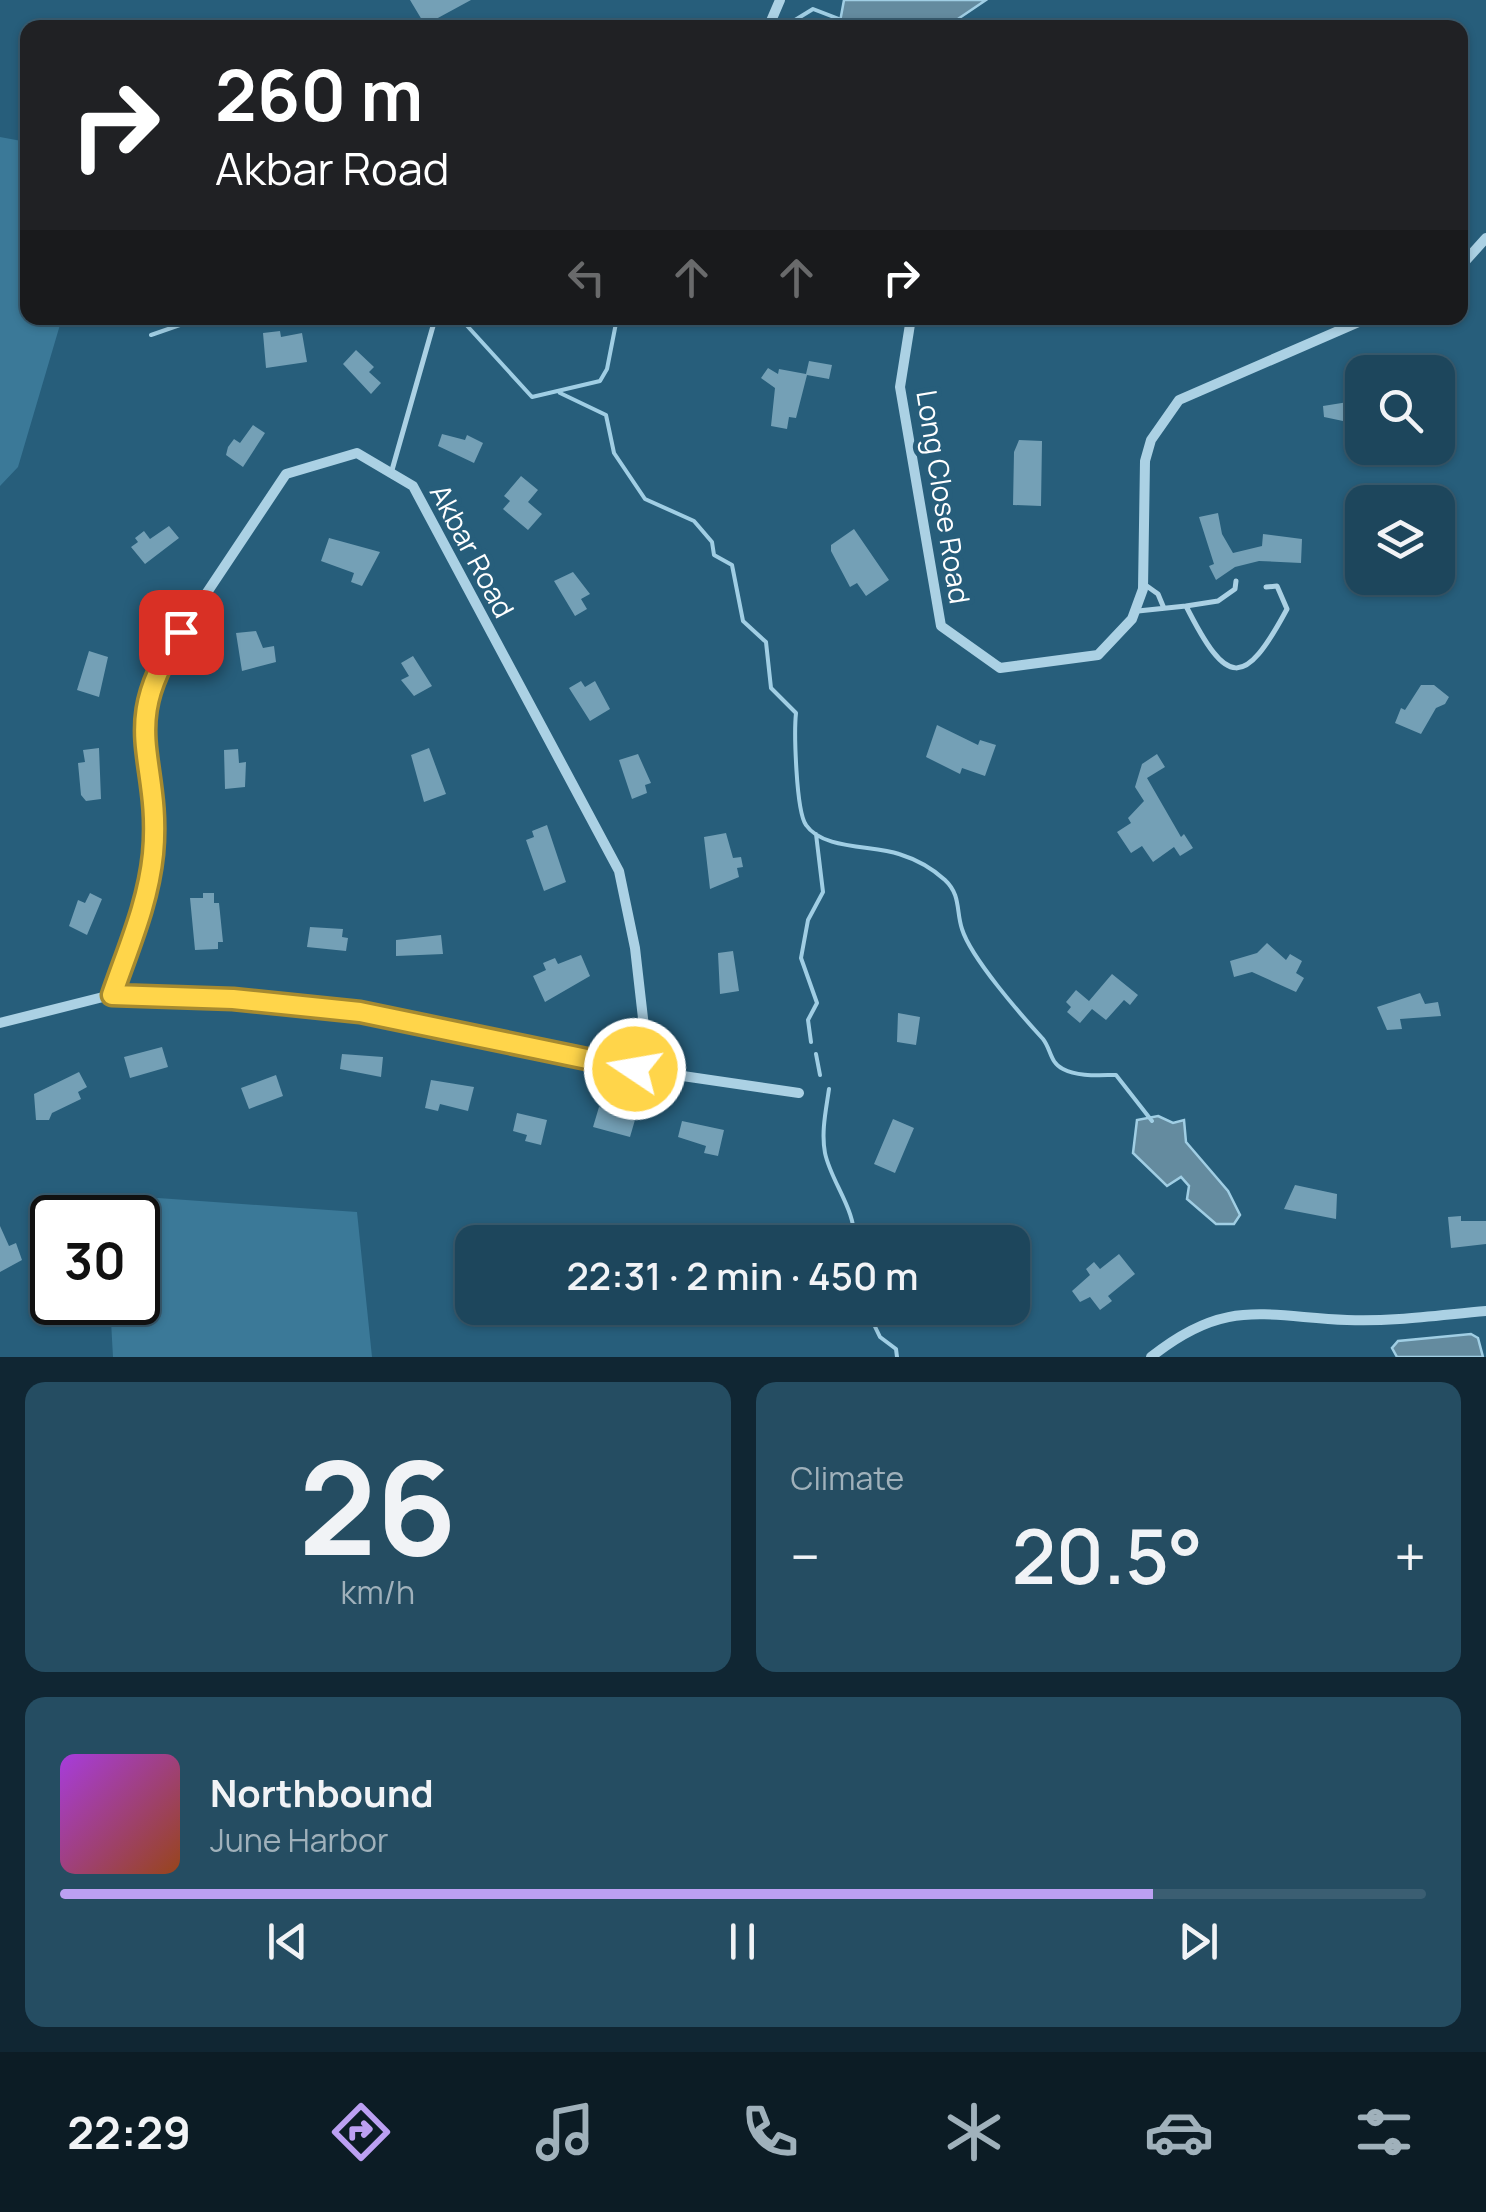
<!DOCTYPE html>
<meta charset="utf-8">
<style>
body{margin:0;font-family:Manrope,sans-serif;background:#254d62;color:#f1f3f6;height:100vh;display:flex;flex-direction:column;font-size:38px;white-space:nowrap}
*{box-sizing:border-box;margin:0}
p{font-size:32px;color:#a0b1bb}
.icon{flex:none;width:55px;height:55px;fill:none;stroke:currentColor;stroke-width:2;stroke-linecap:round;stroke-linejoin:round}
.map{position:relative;height:1357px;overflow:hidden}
.panel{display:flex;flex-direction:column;gap:25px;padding:25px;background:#102633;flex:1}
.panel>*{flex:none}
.top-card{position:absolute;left:20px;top:20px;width:1448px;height:305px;border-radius:20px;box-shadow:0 2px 8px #0004,0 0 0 2px #3b5e72;background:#202124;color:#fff;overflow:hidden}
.controls{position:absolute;left:1345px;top:355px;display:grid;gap:20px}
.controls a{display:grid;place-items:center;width:110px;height:110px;border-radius:20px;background:#1d465c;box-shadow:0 2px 8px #0004,0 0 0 2px #3b5e72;font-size:50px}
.speed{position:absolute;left:30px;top:1195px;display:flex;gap:20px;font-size:50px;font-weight:700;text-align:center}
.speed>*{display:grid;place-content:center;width:130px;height:130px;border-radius:50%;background:#1d465c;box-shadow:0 2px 8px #0004,0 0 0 2px #3b5e72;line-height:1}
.speed .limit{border:5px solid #111;border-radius:15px;background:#fff;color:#111}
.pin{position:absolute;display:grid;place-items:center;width:85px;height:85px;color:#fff;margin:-42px;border-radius:20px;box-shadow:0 5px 15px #0006}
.me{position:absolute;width:110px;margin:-55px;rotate:282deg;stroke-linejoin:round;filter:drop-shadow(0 0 8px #0008)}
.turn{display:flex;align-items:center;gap:35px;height:210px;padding:0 30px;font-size:45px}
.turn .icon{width:130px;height:130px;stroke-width:2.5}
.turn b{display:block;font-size:70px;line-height:85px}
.lanes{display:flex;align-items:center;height:95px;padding:0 30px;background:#0003;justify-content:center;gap:50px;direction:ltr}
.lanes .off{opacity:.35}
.big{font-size:75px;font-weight:600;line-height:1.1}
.panel .widget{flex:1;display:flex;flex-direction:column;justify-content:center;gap:15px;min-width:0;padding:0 35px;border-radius:20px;background:#254d62}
.panel .dial{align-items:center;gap:0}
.dial b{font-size:130px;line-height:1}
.song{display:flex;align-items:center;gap:30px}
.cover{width:120px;height:120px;border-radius:15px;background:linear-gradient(135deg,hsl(280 70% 55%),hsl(20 70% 35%))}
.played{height:10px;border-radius:5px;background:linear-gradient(90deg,#bca0f2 80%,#3b5e72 80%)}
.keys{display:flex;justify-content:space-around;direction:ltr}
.heat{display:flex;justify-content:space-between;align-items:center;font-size:55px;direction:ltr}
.panel .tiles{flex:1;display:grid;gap:25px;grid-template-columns:1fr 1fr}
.widget:last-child{grid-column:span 2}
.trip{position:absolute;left:455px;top:1225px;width:575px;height:100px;border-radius:20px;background:#1d465c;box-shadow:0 2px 8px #0004,0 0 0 2px #3b5e72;font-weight:600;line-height:100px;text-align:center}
.tab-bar{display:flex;height:160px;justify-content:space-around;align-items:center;background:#0c1c25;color:#a0b1bb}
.tab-bar .icon{width:70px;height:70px}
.tab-bar .current{color:#bca0f2}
.tab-bar b{font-size:45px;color:#f1f3f6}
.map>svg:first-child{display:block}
.green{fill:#3b7998}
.water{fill:#648b9f;stroke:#a0cee4;stroke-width:2.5}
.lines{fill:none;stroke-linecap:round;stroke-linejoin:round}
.stream{stroke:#a0cee4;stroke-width:4}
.building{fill:#74a0b6}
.service{stroke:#abd1e4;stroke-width:5}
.minor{stroke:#abd1e4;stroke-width:10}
.route-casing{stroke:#a68a30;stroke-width:25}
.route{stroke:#ffd54a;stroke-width:18}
.labels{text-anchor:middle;stroke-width:10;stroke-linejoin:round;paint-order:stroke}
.street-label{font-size:28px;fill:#fff;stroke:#275e7b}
</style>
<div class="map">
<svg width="1486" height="1357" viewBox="0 0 1486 1357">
<rect width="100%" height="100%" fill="#275e7b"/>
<path class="green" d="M0,137L27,142L28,318H62L18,467L0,486Z
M158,1198L357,1212L372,1357H113L110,1303L138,1302V1218L98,1217L96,1205Z"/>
<path class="water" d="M844,0H986L946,27H839Z
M1158,1116L1173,1123L1184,1120L1186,1142L1228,1191L1240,1215L1234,1224H1216L1187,1199L1189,1186L1181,1177L1167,1186L1133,1153L1137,1120Z
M1471,1334L1478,1338L1483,1357H1397L1392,1348L1398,1341Z"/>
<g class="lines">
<path class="stream" d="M782,28L813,9L839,19
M271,318H275
M460,318L532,397L600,381L607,369L617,318
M151,335L200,318
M560,393L606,415L614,453L645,499L694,521L712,542L714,555L732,565L743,621L766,642L771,688L796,713C794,732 796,811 806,825C823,850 873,845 899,854C915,859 933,869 945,880C961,895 956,911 962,929C971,958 1021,1015 1043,1039C1051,1049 1050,1063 1063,1069C1078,1077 1100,1075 1116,1075L1152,1121
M811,1042L808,1020L817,1003L801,958L808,920L823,892L816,834
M816,1054L820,1075
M829,1089C826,1110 821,1132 825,1153C831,1182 857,1211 854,1242
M866,1308L880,1337L896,1349L897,1357"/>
</g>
<path class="building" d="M410,0H471L425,25Z
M280,331L281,337L302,333L307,362L266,368L263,333Z
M356,350L374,367L369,372L381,383L371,394L343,364Z
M809,361L832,365L829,379L807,375L796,418L789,417L787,429L771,426L775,388L761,378L768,368L778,374L779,369L806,374Z
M1349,398L1362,400V425L1324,417L1323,406L1348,402Z
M253,425L265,433L243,467L226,455L228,447L234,439L240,443Z
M442,434L465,440L467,435L483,443L474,463L438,446Z
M1019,440L1042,441L1041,506L1013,505L1014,452Z
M521,476L538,490L528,502L542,514L528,530L503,509L510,501L504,496Z
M1218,513L1222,534L1233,553L1262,546L1263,534L1271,535L1302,539L1301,563L1259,561L1235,567L1216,580L1209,566L1214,564L1199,517Z
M169,526L179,538L145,564L131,547L138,542L135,538L144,531L150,539Z
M854,529L889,580L866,596L857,583L850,587L831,551V545Z
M329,538L380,552L362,586L351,582L354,573L321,561Z
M573,572L590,594L581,599L587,609L575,616L554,581Z
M256,631L263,648L274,646L276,662L242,671L236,633Z
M89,651L108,657L99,697L77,690Z
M413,656L432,686L414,696L401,680L409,676L401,663Z
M581,681L585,687L595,681L610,709L590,721L569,688Z
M1421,685H1434L1449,697L1445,704L1436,708L1421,734L1395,723L1401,708L1405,710Z
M937,725L978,745L980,740L996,745L985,776L962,768L960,774L926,757Z
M99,748L101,799L86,801L81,795L78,763L85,762L83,750Z
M429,748L446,794L424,802L411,755Z
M238,749L239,763L246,762L245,787L225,789L224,750Z
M638,754L651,783L645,785L647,793L632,799L619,760Z
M1157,754L1165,767L1147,778L1181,837L1184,834L1193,848L1180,856L1174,847L1153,862L1142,846L1131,853L1117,832L1131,823L1128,818L1144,801L1135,787L1142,764Z
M547,825L566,882L544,891L526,840L534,837L532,831Z
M726,833L733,858L741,857L743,867L737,868L739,877L710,889L704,837Z
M90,893L102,899L87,935L69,926L78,900L85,903Z
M203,893H214V903H219L223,942H218V949L195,950L190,898H203Z
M310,927L343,929L342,937L348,938L346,951L307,947Z
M441,935L443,954L396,956V940Z
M1267,943L1286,960L1290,954L1302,961L1296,973L1304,978L1296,992L1252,972L1234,977L1230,961L1257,953Z
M733,951L739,991L720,994L718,953Z
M581,955L590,976L545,1002L533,976L546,970L543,963L555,958L558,964Z
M1112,974L1138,995L1130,1005L1124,1000L1106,1020L1092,1009L1080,1023L1067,1012L1071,1007L1066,1002L1076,990L1089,1001Z
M1420,993L1425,1004L1438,1002L1441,1016L1400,1019L1402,1029L1387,1030L1377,1007Z
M898,1013L920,1017L916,1045L897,1042Z
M162,1047L168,1067L130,1078L124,1057Z
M342,1054L383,1057L381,1077L340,1069Z
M79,1072L87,1087L78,1092L81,1099L52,1113L49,1120H36L34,1094Z
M276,1075L283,1096L249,1109L241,1088Z
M431,1080L474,1087L468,1111L440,1104L438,1111L425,1108Z
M613,1106L637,1113L630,1137L593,1127L599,1107L612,1111Z
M517,1113L547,1120L541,1145L525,1141L527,1135L513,1131Z
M893,1119L914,1128L895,1173L874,1164Z
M682,1121L724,1130L718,1156L704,1153L706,1146L678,1137Z
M1295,1185L1337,1194L1336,1219L1284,1209Z
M1461,1216V1221H1486V1244L1451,1248L1448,1217Z
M0,1226L9,1246L16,1243L22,1260L0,1272Z
M1119,1254L1135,1274L1108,1296L1112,1301L1100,1310L1090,1297L1080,1302L1072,1291L1090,1275L1086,1269L1094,1262L1100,1269Z"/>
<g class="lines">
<path class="service" d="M392,470L433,326L431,318
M1144,584L1158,594L1163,606
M1186,606L1218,601L1235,589L1236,581
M1138,611L1186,606C1227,687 1244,689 1287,609L1277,586L1266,587"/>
<path class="minor" d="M768,28L780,0
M1460,267L1486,238
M911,318L900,387L941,626L1000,668L1098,655L1132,619L1143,589L1145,461L1151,440L1179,400L1368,318
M111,995L146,903L155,820L143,751L144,716L160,663L286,474L357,453L413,486L619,871L635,948L644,1027L635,1069
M0,1023L111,995L233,999L360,1011L635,1069L799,1093
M1151,1357C1225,1298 1261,1316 1347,1320C1393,1322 1440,1315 1486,1311"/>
</g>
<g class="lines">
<defs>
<path id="route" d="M181,632C115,729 162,757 153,854C148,904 128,948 112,995L233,999L360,1012L635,1069"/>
</defs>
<use href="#route" class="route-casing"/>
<use href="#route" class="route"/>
</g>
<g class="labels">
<g class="street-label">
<text transform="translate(943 497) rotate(81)" y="10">Long Close Road</text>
<text transform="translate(472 551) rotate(62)" y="10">Akbar Road</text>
</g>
</g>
</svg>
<div class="controls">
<a><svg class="icon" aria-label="search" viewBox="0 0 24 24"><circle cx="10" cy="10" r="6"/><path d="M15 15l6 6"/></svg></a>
<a><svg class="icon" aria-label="layers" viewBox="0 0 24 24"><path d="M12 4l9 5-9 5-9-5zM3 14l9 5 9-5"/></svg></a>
</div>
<div class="speed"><div class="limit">30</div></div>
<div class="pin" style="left:181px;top:632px;background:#d93025"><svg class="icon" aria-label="arrive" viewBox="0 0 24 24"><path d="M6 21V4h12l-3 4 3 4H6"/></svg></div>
<svg class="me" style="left:635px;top:1069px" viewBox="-20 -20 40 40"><circle r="17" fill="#ffd54a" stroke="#fff" stroke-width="3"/><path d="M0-11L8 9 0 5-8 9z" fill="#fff"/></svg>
<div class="trip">22:31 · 2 min · 450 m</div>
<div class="top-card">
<div class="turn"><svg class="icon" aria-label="right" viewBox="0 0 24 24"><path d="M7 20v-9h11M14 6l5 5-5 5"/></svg><div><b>260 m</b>Akbar Road</div></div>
<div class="lanes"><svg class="icon off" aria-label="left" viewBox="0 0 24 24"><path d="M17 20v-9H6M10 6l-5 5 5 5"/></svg><svg class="icon off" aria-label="ahead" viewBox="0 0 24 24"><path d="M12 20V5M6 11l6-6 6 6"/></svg><svg class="icon off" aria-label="ahead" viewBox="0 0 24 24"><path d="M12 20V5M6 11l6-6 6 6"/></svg><svg class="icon" aria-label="right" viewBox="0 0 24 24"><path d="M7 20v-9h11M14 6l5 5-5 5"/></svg></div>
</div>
</div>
<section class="panel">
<div class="tiles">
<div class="widget dial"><b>26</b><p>km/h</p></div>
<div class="widget"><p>Climate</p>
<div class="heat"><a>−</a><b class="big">20.5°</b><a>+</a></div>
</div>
<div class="widget">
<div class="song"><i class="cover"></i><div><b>Northbound</b><p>June Harbor</p></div></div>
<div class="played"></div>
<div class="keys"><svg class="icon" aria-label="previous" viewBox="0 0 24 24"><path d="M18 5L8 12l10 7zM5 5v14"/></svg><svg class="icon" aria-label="pause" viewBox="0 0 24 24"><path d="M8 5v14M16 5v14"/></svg><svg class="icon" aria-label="next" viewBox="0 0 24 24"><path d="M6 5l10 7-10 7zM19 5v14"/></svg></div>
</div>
</div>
</section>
<nav class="tab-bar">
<b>22:29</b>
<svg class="icon current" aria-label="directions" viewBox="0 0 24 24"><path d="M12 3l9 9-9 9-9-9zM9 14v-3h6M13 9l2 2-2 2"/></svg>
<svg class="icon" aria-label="music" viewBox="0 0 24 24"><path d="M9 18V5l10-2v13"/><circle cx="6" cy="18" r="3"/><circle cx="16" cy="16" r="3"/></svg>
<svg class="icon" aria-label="phone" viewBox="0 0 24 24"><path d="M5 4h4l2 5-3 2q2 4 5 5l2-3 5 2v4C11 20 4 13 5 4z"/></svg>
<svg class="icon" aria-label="climate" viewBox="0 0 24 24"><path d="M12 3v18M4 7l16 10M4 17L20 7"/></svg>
<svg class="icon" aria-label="car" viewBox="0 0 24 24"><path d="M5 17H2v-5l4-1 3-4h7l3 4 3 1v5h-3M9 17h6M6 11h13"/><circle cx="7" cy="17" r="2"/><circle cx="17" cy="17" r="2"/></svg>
<svg class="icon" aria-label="filters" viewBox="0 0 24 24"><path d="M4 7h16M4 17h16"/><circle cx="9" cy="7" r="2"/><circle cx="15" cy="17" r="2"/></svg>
</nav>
